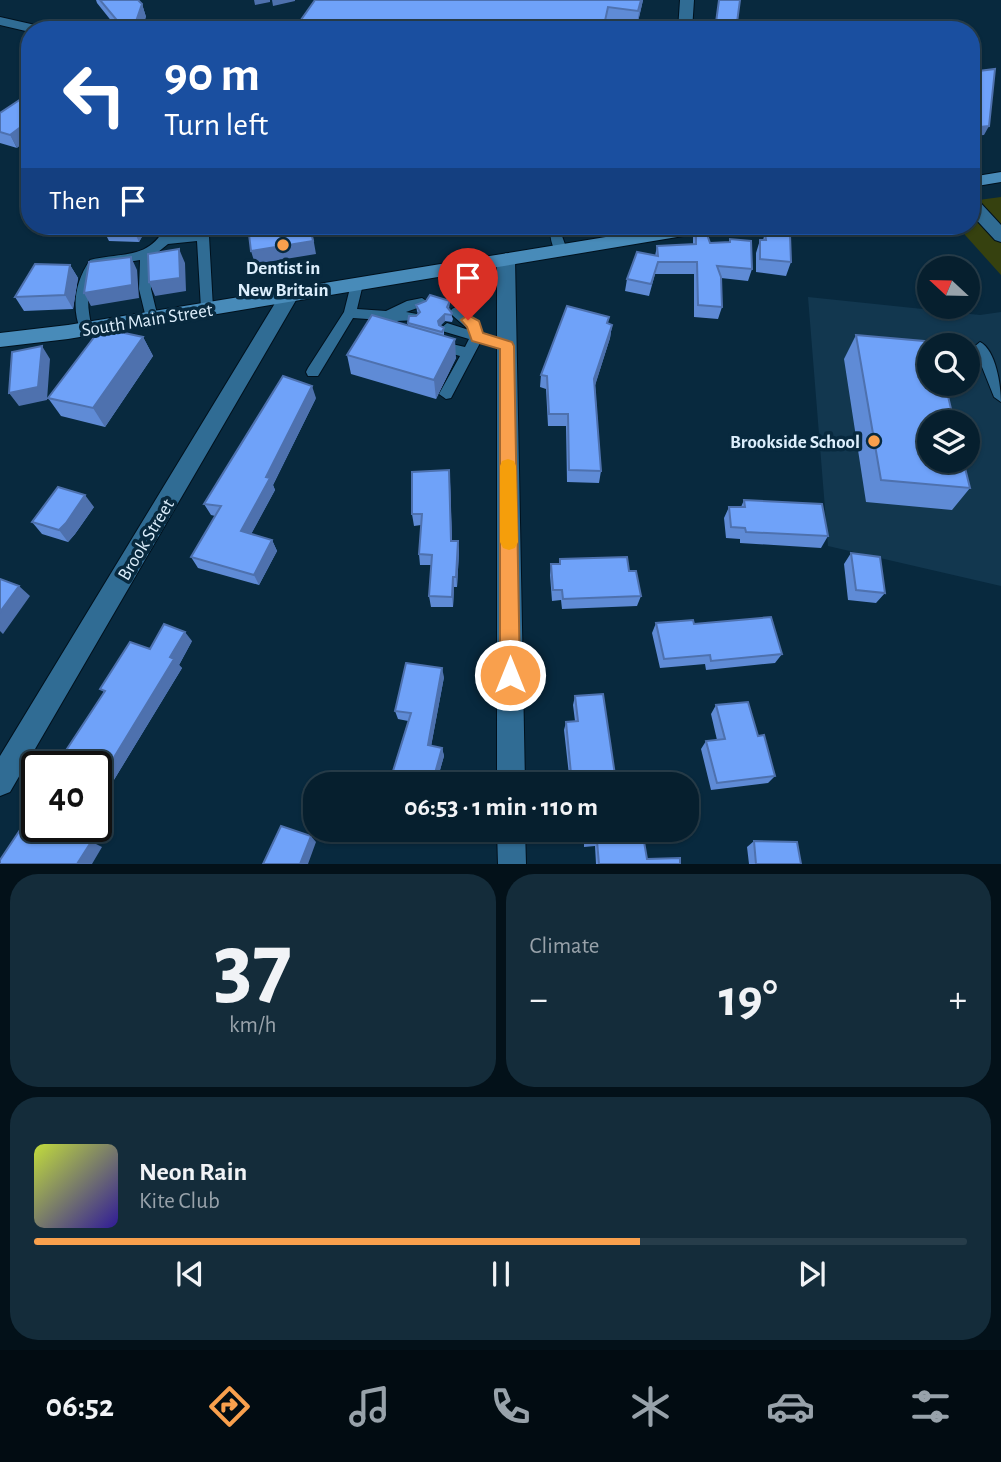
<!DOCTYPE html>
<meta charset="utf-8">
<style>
body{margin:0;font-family:"Alegreya Sans",sans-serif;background:#142c3a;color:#f1f3f6;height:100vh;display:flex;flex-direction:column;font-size:26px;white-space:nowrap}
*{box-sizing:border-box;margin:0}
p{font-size:23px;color:#98a2aa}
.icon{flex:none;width:38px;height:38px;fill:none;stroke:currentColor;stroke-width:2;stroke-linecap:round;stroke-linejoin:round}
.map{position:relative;height:864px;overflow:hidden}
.details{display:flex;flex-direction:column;gap:10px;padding:10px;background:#031119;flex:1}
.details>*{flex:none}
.hud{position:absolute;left:21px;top:21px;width:959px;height:214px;border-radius:28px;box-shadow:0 2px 5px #0004,0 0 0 2px #273d4a;background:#1a4fa0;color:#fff;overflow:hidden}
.needle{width:46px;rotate:292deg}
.tools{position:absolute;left:917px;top:256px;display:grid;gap:14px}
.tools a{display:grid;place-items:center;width:63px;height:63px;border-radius:50%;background:#061f2e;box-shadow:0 2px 5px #0004,0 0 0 2px #273d4a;font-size:35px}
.speed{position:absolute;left:21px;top:751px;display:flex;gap:14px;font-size:35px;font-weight:700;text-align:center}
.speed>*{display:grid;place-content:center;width:91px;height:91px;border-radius:50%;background:#061f2e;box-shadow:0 2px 5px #0004,0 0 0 2px #273d4a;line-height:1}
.speed .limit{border:4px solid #111;border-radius:10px;background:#fff;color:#111}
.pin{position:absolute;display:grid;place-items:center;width:60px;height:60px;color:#fff;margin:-72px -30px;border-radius:50% 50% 50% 0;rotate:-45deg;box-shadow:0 0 7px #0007}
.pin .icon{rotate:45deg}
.me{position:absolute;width:77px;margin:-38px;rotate:0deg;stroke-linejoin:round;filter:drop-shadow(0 0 5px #0008)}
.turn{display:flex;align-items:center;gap:24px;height:147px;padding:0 28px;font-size:32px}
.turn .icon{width:91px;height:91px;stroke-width:2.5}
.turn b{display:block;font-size:49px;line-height:60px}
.then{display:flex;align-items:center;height:66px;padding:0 28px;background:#0003;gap:14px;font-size:26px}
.big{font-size:52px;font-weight:600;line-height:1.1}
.details .tile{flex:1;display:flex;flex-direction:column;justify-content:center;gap:10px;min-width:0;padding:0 24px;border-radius:28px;background:#142c3a}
.details .dial{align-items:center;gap:0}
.dial b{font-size:91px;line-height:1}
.song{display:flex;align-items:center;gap:21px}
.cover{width:84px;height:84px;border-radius:10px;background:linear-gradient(135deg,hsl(70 70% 55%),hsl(250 70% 35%))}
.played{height:7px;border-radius:4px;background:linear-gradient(90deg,#f9a04d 65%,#273d4a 65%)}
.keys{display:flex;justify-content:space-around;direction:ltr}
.heat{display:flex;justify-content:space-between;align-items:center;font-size:38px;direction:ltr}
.details .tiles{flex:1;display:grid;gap:10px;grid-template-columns:1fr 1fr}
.tile:last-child{grid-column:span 2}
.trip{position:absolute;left:303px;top:772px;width:396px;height:70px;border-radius:28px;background:#061f2e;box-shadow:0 2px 5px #0004,0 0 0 2px #273d4a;font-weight:600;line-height:70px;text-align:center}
.tabs{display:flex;height:112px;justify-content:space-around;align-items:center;background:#020c12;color:#98a2aa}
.tabs .icon{width:49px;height:49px}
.tabs .on{color:#f9a04d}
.tabs b{font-size:32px;color:#f1f3f6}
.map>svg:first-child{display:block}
.built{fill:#12374f;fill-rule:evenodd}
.green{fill:#36410f}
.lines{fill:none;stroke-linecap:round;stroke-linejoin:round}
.lane-casing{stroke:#01111d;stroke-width:2}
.street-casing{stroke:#01111d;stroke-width:2}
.secondary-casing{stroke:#01111d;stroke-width:2}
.primary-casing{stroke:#01111d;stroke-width:2}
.lane{fill:#306c94;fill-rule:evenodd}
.street{fill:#306c94;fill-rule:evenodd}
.secondary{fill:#306c94;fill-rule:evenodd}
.primary{fill:#488bb9;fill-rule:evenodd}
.wall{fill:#5f8bd6}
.shaded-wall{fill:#4e71ae}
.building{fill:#6fa2f9;stroke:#4e71ae;stroke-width:2}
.route{fill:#f9a04d;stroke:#a26832;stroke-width:2}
.slow{fill:#f59e0b}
.poi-dot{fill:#f9a04d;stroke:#08293e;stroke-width:2.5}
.labels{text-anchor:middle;stroke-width:7;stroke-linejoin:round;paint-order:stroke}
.poi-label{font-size:19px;font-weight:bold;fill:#dceefc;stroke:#08293e}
.street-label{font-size:19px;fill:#dceefc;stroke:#08293e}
</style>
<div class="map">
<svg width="1001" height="864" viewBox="0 0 1001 864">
<rect width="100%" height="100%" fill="#08293e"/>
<path class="built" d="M808,297L980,315L1001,312V586L828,546ZM929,345H968V383H929ZM929,422H968V460H929Z"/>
<path class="green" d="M1001,197V275L957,226H971V201Z"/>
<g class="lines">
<defs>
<path id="lane" d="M165,226H177L173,235L203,232L209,236L213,308L211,311H203L201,308L197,241L168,244L152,257L151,289L158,318L156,321H148L146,318L139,289L140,260L98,267C85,287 87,307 92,329L86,334L81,332C71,307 75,282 90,260C120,252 151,260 165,226Z
M550,226H562V236L567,250L565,253L561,254C551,251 550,235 550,226Z
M357,280L363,284L357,309L386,311L407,301L422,298L428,302L426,305L406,312L417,314L419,317L417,320L397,321L406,333L400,338L395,336L382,320L353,318L318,376H308L306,372L308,368L344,312L351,284Z
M456,307L478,322L483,334L512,343L513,346L507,351L480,343L451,398L446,399L439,394L460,356L434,349L433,346L439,341L465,347L469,339L442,331L441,328L447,323L469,330L452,315L450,312L452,309Z
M980,342C996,350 1001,386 1001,402L994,397L974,347Z"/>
<path id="street" d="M0,17L44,27L46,30H30V32L0,25Z
M971,198L977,199L1001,225V242L995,240L971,214Z
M290,288L297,290L299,295L10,792L0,796V756L283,290Z"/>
<path id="secondary" d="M680,0H694L692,30H678Z
M506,253L515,259L525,784H497V259Z
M497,830H525L526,864H498Z"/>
<path id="primary" d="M1001,172V182L971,187V177Z
M673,226H716L707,232L68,339L0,347V333L68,325Z"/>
</defs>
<use href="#lane" class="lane-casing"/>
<use href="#street" class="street-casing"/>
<use href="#secondary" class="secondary-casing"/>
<use href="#primary" class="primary-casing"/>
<use href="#lane" class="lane"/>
<use href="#street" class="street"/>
<use href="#secondary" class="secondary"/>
<use href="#primary" class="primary"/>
</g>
<path class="wall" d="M96,0H138L142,4L146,17L117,28L97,3Z
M315,0H643L636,30H296V27Z
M0,113L17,148L0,143Z
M148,226L139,242L109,241L102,227Z
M442,226H478L477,235H443Z
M696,226L710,243L729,242L730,239L752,269L748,281L721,278L722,307L718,319L694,317V274H655L649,296L625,291L627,279L655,256L657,246L693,244V237Z
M765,233L791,262L786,276L756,272V253L760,240H763Z
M70,265L78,278L73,309L24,311L15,297Z
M450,301L449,309L453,319L452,322L445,321L440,326L444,328V336L456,358L436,399L351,374L347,355L408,325V323L418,314L417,311L416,305Z
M608,323L612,325L610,338L595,385L601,471L599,483L567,482L566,426H548L546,389L540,387L541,375Z
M856,335L970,488L952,510L866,502L844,359Z
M143,337L153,356L105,427L61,416L48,398Z
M316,398L273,485L275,490L251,534L272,540L277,551L259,585L198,568L191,557L215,516L211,515L204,504Z
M450,482L452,541H458L459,552L457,587H454L453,607H431L429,596L432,565H420L419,554L421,525L414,526L412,514Z
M744,500L828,536L821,548L740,543V539L726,538L724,518L729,507H741Z
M94,507L75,534L68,542L42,534L32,522Z
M851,553L885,593L876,603L848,600L844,564Z
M560,559L629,571L641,596L637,606L562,609L561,600L552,601L550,575L551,564H559Z
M656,623L694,624L782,654L775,663L706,670L705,664L660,668L652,633Z
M192,641L179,665L182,668L109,788L96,783V766H75L61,758L104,692L100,689L150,649Z
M444,677L431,746L442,748L444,756L436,784L408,721L398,719L395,711Z
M575,696L615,775L660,784H570L564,730L566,722L575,721L573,705Z
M716,705L758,736L775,776L768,783L711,790L701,749L706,741L717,740L711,714Z
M569,830H642L647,859L680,864H596L595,846L584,847V841L571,842Z
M754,841L801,864H749L747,847Z"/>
<path class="shaded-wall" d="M254,0H270V2L255,5Z
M272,0H295V1L273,6Z
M641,0H643L641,9L636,30Z
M142,4L146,17L142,30H133Z
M467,20V30H463Z
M30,120V138L17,148L10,135Z
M989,126L984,135L971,136V128Z
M135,226H148L139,242L133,229Z
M311,226L316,254L255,264L251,251Z
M179,249L185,263L186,291L155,296L149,282Z
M131,257L137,270L139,298L91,306L84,293Z
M70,265L78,278L73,309L65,295Z
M445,314V321L438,327V321Z
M612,325L610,338L593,392L594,379Z
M143,337L153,356L105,427L93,408Z
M455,339L456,358L436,399L434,380Z
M42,346L50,359L47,400L19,406L9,393Z
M312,386L316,398L273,485L275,490L247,542L241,531L266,477Z
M449,470L450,482L452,552L451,541Z
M85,495L94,507L75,534L68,542L59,530Z
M272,540L277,551L259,585L254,575Z
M458,541L459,552L457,587L456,577Z
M453,577L454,587L453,607L452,597Z
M19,586L30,596L3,634L0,631V612Z
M185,632L192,641L179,665L182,668L109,788L99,782Z
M442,668L444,677L430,752L428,745Z
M442,748L444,756L436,784H432Z
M60,826L102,847L92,864H77Z
M311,836L316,842L308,864H300Z"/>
<path class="building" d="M100,0H138L142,4L133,30H114L121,25Z
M315,0H641L638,11L608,7L603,30H549L467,20L463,30H320L296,27Z
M719,0H740L736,30H715Z
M995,69L989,126L971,128V72Z
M30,93V120L10,135L0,132V113Z
M103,226H135L133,229L102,227Z
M248,226H310L313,241L251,251Z
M696,226H704L710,243L730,242V239L751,241L752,269L717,266L721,277L722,307L698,305L697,262H658L651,284L627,279L637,252L658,256L657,246L696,244Z
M765,233L790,235L791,262L760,259V240H766Z
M179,249L180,278L149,282L148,254Z
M131,257L132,285L84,293L89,262Z
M35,264L70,265L65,295L15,297Z
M430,295L450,301L447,307L452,313L451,315L445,314L438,321L439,325L444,328L442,332L408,323L409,316H416L420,312L416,305L426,301Z
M567,306L609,317L607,323L612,325L594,379L601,471L569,470L568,414H549L547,376L541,375Z
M372,315L455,339L434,380L347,355Z
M101,328L143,337L93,408L48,398Z
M856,335L935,342V345H929V383H945L954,422H929V460H963L970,488L881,480Z
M42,346L38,387L9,393L12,352Z
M283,376L312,386L266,477L270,478L241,531L272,540L254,575L191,557L221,506L204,504Z
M449,470L451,541H458L456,577H453L452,597L429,596L432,555L419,554L422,514H412V472Z
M58,487L85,495L66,523L59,530L32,522Z
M744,500L822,504L828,536L746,532L745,528L731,527L729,507H745Z
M851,553L880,557L885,593L856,590Z
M627,557L629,571H636L641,596L563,599L562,590H553L551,564H560V559Z
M0,579L19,586L0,612Z
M771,617L782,654L711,661L710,655L664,659L656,623L693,620L694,624Z
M164,624L185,632L170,657L174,659L99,782L96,781V766H77L78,765L61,758L105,691L100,689L130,642L150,649Z
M406,663L442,668L428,745L442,748L432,784H389L411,713L395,711Z
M603,694L615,775L658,772L660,784H572L566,722L578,721L575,696Z
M748,702L758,736L764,735L775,776L717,783L706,741L725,739L716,705Z
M32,812L37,814V826H60L91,842L77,864H0V860Z
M281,826L311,836L300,864H263Z
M572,830H642L647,859L680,858V864H599L597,841L587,842L586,836H572Z
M754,841L797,842L801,864H756Z"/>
<path class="route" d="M468,315L479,321L483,333L512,342L514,346L520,675L517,681L510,684L503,681L500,675V349L472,341L467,327L461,320Z"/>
<path class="slow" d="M508,459L514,461L516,466L518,542L515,548L509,550L503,548L500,542V466L502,461Z"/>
<g class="poi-dot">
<circle cx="283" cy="245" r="7"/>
<circle cx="874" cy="441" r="7"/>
</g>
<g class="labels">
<g class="poi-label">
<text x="283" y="274">Dentist in<tspan x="283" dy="22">New Britain</tspan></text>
<text x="860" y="448" text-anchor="end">Brookside School</text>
</g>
<g class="street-label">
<text transform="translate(147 319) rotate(-9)" y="7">South Main Street</text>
<text transform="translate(145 539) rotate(-59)" y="7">Brook Street</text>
</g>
</g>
</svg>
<div class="tools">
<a><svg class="needle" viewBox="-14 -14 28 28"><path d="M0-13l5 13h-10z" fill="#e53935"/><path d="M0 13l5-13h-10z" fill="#98a2aa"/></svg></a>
<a><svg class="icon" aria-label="search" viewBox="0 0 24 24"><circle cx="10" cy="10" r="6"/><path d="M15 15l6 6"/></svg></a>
<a><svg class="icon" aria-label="layers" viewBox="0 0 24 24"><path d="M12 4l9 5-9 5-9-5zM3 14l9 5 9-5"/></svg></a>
</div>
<div class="speed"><div class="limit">40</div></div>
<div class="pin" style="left:468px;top:320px;background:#d93025"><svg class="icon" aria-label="arrive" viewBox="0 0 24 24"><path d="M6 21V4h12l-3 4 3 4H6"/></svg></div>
<svg class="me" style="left:510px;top:675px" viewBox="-20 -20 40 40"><circle r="17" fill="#f9a04d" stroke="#fff" stroke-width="3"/><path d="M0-11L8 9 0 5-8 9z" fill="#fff"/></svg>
<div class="trip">06:53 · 1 min · 110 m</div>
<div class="hud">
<div class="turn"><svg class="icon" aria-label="left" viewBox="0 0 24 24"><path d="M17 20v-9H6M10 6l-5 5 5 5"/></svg><div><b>90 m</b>Turn left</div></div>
<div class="then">Then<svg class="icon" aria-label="arrive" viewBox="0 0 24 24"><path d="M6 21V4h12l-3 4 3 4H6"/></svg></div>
</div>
</div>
<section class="details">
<div class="tiles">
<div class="tile dial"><b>37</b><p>km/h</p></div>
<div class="tile"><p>Climate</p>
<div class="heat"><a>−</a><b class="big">19°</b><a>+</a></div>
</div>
<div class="tile">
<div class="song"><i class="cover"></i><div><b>Neon Rain</b><p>Kite Club</p></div></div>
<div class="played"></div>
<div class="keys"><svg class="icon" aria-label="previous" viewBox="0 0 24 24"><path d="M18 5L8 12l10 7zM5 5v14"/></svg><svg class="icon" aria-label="pause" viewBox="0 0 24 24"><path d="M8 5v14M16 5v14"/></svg><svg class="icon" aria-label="next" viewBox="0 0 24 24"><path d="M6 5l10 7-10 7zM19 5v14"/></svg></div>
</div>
</div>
</section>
<nav class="tabs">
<b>06:52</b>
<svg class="icon on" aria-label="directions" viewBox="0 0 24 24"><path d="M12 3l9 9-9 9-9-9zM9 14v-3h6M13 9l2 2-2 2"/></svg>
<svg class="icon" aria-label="music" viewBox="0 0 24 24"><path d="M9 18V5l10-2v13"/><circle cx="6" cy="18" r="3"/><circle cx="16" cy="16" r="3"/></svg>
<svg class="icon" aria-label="phone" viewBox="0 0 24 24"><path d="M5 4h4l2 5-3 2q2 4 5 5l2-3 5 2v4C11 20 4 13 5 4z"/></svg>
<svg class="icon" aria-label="climate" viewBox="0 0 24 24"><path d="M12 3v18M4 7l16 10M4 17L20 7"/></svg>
<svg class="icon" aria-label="car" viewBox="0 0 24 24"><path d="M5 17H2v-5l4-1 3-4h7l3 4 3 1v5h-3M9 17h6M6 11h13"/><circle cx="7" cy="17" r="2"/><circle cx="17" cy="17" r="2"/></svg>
<svg class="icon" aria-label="filters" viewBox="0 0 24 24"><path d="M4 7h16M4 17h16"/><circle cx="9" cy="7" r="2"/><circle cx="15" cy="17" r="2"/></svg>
</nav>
